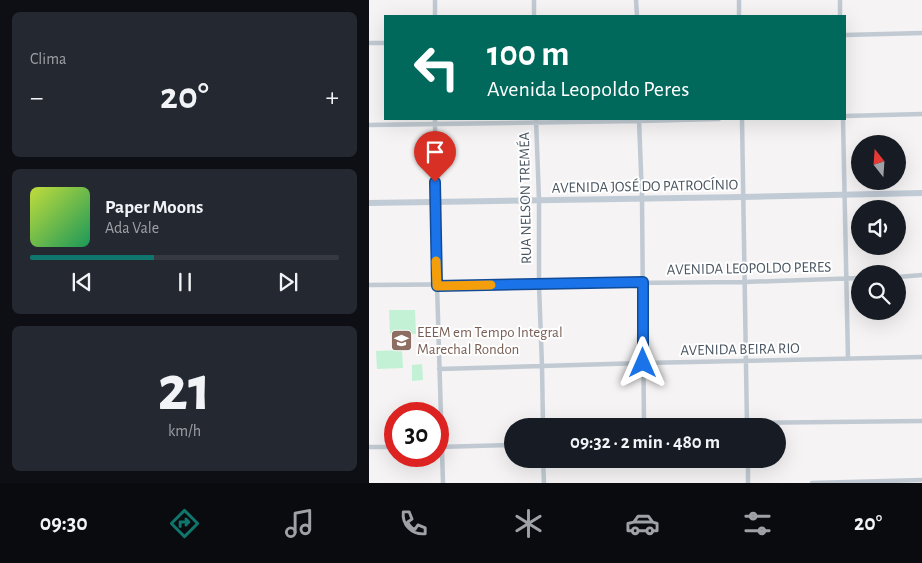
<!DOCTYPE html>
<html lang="pt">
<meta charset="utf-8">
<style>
body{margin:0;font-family:"Alegreya Sans",sans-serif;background:#242831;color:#f1f3f6;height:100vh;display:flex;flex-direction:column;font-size:19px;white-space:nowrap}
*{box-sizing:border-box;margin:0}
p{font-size:16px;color:#9ea1a6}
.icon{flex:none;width:28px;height:28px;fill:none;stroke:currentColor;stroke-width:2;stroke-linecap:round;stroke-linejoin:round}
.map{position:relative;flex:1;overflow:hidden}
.sheet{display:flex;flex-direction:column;gap:12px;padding:12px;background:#0d0f14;width:369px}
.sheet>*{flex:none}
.top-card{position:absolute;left:15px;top:15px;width:462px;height:105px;border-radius:0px;box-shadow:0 5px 20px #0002;background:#00695c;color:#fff;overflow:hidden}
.needle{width:32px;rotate:343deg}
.fabs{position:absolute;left:482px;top:135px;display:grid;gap:10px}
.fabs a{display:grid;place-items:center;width:55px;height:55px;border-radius:50%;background:#171b24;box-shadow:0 5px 20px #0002;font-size:25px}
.speed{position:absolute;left:15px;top:402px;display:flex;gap:10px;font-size:25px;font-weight:700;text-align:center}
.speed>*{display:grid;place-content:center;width:65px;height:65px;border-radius:50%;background:#171b24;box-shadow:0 5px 20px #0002;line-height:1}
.speed .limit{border:8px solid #d22;background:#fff;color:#111}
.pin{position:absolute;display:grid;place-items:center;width:42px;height:42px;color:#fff;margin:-51px -21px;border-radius:50% 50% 50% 0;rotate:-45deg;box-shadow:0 0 5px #0007}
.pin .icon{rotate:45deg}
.me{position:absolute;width:55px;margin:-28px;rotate:0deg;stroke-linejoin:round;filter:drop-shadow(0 0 4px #0008)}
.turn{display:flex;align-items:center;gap:18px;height:105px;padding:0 20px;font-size:22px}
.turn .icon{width:65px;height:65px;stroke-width:2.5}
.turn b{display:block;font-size:35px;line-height:42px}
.big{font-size:38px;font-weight:700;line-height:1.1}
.sheet .tile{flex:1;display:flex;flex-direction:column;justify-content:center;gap:8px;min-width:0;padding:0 18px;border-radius:8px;background:#242831}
.sheet .dial{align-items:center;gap:0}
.dial b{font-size:65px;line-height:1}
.song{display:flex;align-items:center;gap:15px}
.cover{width:60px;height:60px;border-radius:8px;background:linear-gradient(135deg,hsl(70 70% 55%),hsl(150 70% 35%))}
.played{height:5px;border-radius:2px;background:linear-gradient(90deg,#0f766e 40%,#363941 40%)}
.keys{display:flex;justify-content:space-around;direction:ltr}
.heat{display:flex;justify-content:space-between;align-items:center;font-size:28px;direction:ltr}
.trip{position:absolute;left:135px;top:418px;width:282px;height:50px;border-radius:25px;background:#171b24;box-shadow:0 5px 20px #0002;font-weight:700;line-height:50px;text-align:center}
.tab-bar{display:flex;height:80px;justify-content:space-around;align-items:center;background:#090b0e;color:#9ea1a6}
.tab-bar .icon{width:35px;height:35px}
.tab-bar .active{color:#0f766e}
.tab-bar b{font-size:22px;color:#f1f3f6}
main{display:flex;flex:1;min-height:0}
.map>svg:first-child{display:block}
.green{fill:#c3f1d5}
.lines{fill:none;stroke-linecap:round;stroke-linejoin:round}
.street{stroke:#c1cad2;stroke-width:4.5}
.secondary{stroke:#c1cbd6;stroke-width:6}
.route-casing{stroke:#114b97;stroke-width:12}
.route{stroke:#1a73e8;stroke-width:9}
.slow{stroke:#f59e0b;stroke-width:9}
.labels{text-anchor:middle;stroke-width:4;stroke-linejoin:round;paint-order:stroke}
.street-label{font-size:15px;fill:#4a5661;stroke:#fff}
.education-label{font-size:15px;fill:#785e54;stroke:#fff;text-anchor:start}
</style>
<main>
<section class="sheet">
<div class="tile"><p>Clima</p>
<div class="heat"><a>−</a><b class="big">20°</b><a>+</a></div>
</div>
<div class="tile">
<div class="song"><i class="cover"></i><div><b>Paper Moons</b><p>Ada Vale</p></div></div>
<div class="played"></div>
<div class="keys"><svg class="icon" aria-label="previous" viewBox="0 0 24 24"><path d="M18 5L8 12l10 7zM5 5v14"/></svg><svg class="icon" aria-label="pause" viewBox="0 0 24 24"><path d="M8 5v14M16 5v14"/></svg><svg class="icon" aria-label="next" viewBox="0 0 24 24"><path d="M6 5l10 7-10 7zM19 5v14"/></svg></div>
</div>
<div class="tile dial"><b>21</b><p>km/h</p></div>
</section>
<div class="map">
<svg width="554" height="483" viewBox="0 0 554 483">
<rect width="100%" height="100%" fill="#f5f3f3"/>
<path class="green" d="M20,310H46L47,334H21Z
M33,350L34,368L8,369L7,351Z
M53,364L54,380L43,381V365Z"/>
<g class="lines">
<path class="street" d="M66,0V16
M165,0V16
M267,0L268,16
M370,0V16
M471,0V16
M476,35L554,33
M0,43H16
M476,116L554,114
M66,119L68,285L74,483
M167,119L170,200V285L173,366L174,426
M373,119L378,426
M474,119L479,359
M270,120L273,198L275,426
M0,125L270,121L350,119
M529,277L554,275
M0,285L376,282L491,278
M70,369L274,363L554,357
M378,423L554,421
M0,447H26
M69,447L144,445
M174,459L175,483
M379,459V483
M443,483L554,480"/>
<path class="secondary" d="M0,203L374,197L554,193"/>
</g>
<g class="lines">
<defs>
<path id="route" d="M66,182L68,286L274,282V363"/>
</defs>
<use href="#route" class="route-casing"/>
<use href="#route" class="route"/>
<path class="slow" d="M67,261L68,286L122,285"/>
</g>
<defs>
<symbol id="school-square" viewBox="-11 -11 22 22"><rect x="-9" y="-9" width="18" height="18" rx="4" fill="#8d6e63" stroke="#fff"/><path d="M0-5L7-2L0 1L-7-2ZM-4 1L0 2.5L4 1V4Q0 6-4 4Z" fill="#fff"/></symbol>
</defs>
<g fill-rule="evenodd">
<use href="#school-square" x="20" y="328" width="25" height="25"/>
</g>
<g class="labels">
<g class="street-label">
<text transform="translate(276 186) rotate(-1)" y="5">AVENIDA JOSÉ DO PATROCÍNIO</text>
<text transform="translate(156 198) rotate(-91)" y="5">RUA NELSON TREMÉA</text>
<text transform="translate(380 268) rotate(-1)" y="5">AVENIDA LEOPOLDO PERES</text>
<text transform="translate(371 349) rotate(-1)" y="5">AVENIDA BEIRA RIO</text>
</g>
<g class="education-label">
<text x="48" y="337">EEEM em Tempo Integral<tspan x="48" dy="17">Marechal Rondon</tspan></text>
</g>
</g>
</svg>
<div class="fabs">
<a><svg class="needle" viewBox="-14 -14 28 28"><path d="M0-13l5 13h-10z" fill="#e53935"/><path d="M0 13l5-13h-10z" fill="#9ea1a6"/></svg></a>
<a><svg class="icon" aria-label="sound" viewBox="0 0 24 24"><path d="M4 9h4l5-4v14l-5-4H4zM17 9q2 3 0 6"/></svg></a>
<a><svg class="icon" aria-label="search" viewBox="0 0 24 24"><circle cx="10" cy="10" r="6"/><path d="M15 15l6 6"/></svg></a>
</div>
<div class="speed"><div class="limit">30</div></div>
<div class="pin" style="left:66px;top:182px;background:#d93025"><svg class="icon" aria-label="arrive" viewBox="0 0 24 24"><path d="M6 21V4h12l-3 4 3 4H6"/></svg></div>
<svg class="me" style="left:274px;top:363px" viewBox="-20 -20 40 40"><path d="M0-17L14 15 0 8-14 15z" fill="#1a73e8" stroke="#fff" stroke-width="4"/></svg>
<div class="trip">09:32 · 2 min · 480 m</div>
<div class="top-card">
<div class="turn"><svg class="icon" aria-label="left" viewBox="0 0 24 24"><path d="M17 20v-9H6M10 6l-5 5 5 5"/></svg><div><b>100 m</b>Avenida Leopoldo Peres</div></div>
</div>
</div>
</main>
<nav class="tab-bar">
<b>09:30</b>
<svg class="icon active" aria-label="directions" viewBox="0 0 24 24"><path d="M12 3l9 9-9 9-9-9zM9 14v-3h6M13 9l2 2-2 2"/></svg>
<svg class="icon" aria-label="music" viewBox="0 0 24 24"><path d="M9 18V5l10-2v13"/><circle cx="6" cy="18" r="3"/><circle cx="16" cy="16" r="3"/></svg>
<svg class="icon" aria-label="phone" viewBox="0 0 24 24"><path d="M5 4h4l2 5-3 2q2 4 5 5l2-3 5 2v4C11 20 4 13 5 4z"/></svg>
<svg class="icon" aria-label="climate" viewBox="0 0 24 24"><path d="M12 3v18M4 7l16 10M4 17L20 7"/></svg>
<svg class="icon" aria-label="car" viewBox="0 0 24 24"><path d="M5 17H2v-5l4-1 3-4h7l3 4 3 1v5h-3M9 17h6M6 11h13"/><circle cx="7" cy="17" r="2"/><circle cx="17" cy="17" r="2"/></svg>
<svg class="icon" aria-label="filters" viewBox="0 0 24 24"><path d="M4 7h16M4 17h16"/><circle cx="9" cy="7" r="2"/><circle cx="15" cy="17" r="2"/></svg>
<b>20°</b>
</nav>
